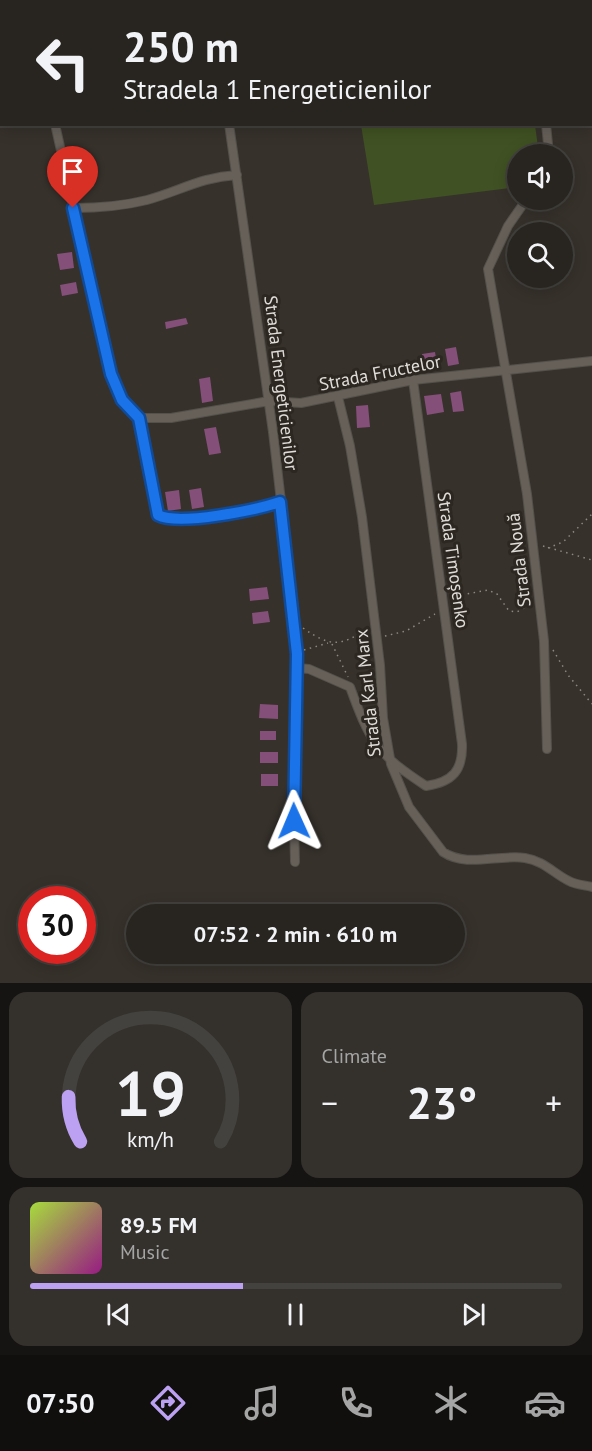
<!DOCTYPE html>
<meta charset="utf-8">
<style>
body{margin:0;font-family:"PT Sans",sans-serif;background:#34312d;color:#f1f3f6;height:100vh;display:flex;flex-direction:column;font-size:22px;white-space:nowrap}
*{box-sizing:border-box;margin:0}
p{font-size:20px;color:#a5a5a5}
.icon{flex:none;width:33px;height:33px;fill:none;stroke:currentColor;stroke-width:2;stroke-linecap:round;stroke-linejoin:round}
.map{position:relative;height:983px;overflow:hidden}
.side{display:flex;flex-direction:column;gap:9px;padding:9px;background:#161412;flex:1}
.side>*{flex:none}
.guide{position:absolute;left:0px;top:0px;width:592px;height:126px;box-shadow:0 3px 15px #0003,0 0 0 2px #44423e;background:#282520;color:#f1f3f6;overflow:hidden}
.fabs{position:absolute;left:507px;top:144px;display:grid;gap:12px}
.fabs a{display:grid;place-items:center;width:66px;height:66px;border-radius:50%;background:#282520;box-shadow:0 3px 15px #0003,0 0 0 2px #44423e;font-size:30px}
.speed{position:absolute;left:18px;top:886px;display:flex;gap:12px;font-size:30px;font-weight:700;text-align:center}
.speed>*{display:grid;place-content:center;width:78px;height:78px;border-radius:50%;background:#282520;box-shadow:0 3px 15px #0003,0 0 0 2px #44423e;line-height:1}
.speed .limit{border:9px solid #d22;background:#fff;color:#111}
.pin{position:absolute;display:grid;place-items:center;width:51px;height:51px;color:#fff;margin:-62px -26px;border-radius:50% 50% 50% 0;rotate:-45deg;box-shadow:0 0 6px #0007}
.pin .icon{rotate:45deg}
.me{position:absolute;width:66px;margin:-33px;rotate:359deg;stroke-linejoin:round;filter:drop-shadow(0 0 4px #0008)}
.turn{display:flex;align-items:center;gap:21px;height:126px;padding:0 24px;font-size:27px}
.turn .icon{width:78px;height:78px;stroke-width:2.5}
.turn b{display:block;font-size:42px;line-height:51px}
.big{font-size:45px;font-weight:700;line-height:1.1}
.side .widget{flex:1;display:flex;flex-direction:column;justify-content:center;gap:9px;min-width:0;padding:0 21px;border-radius:18px;background:#34312d}
.side .dial{align-items:center;gap:0}
.dial svg{height:156px;overflow:visible;fill:none;stroke:#44423e;stroke-width:7;stroke-linecap:round;text-anchor:middle}
.dial text{fill:#f1f3f6;stroke:none}
.song{display:flex;align-items:center;gap:18px}
.cover{width:72px;height:72px;border-radius:9px;background:linear-gradient(135deg,hsl(80 70% 55%),hsl(310 70% 35%))}
.played{height:6px;border-radius:3px;background:linear-gradient(90deg,#bca0f2 40%,#44423e 40%)}
.keys{display:flex;justify-content:space-around;direction:ltr}
.heat{display:flex;justify-content:space-between;align-items:center;font-size:33px;direction:ltr}
.side .tiles{flex:1;display:grid;gap:9px;grid-template-columns:1fr 1fr}
.widget:last-child{grid-column:span 2}
.trip{position:absolute;left:126px;top:904px;width:339px;height:60px;border-radius:30px;background:#282520;box-shadow:0 3px 15px #0003,0 0 0 2px #44423e;font-weight:700;line-height:60px;text-align:center}
.tabs{display:flex;height:96px;justify-content:space-around;align-items:center;background:#100f0d;color:#a5a5a5}
.tabs .icon{width:42px;height:42px}
.tabs .current{color:#bca0f2}
.tabs b{font-size:27px;color:#f1f3f6}
.map>svg:first-child{display:block}
.green{fill:#405223}
.building{fill:#844f79}
.lines{fill:none;stroke-linecap:round;stroke-linejoin:round}
.minor-casing{stroke:#54504a;stroke-width:10}
.path{stroke:#8d8883;stroke-width:1.5;stroke-dasharray:1.5 4.5;stroke-linecap:butt}
.minor{stroke:#666059;stroke-width:8}
.route-casing{stroke:#114b97;stroke-width:15}
.route{stroke:#1a73e8;stroke-width:10}
.labels{text-anchor:middle;stroke-width:6;stroke-linejoin:round;paint-order:stroke}
.street-label{font-size:18px;fill:#e0dcd8;stroke:#2c2721}
</style>
<div class="map">
<svg width="592" height="983" viewBox="0 0 592 983">
<rect width="100%" height="100%" fill="#36312b"/>
<path class="green" d="M359,0H521V1H359Z
M361,125H535L539,154H518L517,187L374,205Z"/>
<path class="building" d="M72,252L74,268L60,270L57,254Z
M76,282L78,293L62,296L60,285Z
M186,318L188,324L166,329L165,322Z
M456,347L459,364L448,366L445,349Z
M435,352L437,365L424,367L422,354Z
M210,377L213,401L202,403L199,379Z
M461,391L464,411L453,412L450,393Z
M441,394L444,412L427,415L424,396Z
M368,405L370,427L357,428L356,406Z
M216,427L221,453L209,455L204,429Z
M201,488L204,507L192,509L189,490Z
M179,490L181,509L168,511L165,492Z
M267,587L269,599L250,601L249,589Z
M268,611L270,622L253,624L252,613Z
M260,704L278,705V719L259,718Z
M260,731H276V740H260Z
M260,752H278V763H260Z
M261,774H278V786H261Z"/>
<g class="lines">
<defs>
<path id="minor" d="M82,0L83,2
M207,0V2
M32,2L37,0
M540,2L541,0
M0,6H2
M0,47L2,54
M55,124L111,374L122,400L139,418H171L269,401L301,403L413,380L592,361
M229,124L273,432L295,622L297,654L293,781L295,862
M546,124L549,154
M526,200L508,226L488,269L527,494L544,641L547,749
M73,208C99,208 123,206 147,200C180,191 201,177 237,175
M338,397L350,446L362,517L380,665L383,718L391,764L409,807L443,852C467,868 498,854 525,858C544,861 553,873 569,881C576,885 585,885 592,887
M139,418L158,515C179,526 256,510 280,502
M297,668L309,669L350,687C370,742 377,754 426,786C453,782 463,770 462,744L413,380"/>
</defs>
<use href="#minor" class="minor-casing"/>
<path class="path" d="M543,546L592,560
M548,548L563,542L592,514
M450,597L488,590L497,594L509,611L517,612L531,604
M303,628C330,647 341,647 368,628
M385,636L406,631L435,614
M332,644L348,677
M304,650L328,643
M553,650L568,675L592,704"/>
<use href="#minor" class="minor"/>
</g>
<g class="lines">
<defs>
<path id="route" d="M73,208L111,374L122,400L139,418L158,515C179,526 256,510 280,502L297,654L294,821"/>
</defs>
<use href="#route" class="route-casing"/>
<use href="#route" class="route"/>
</g>
<g class="labels">
<g class="street-label">
<text transform="translate(380 373) rotate(-11)" y="6">Strada Fructelor</text>
<text transform="translate(281 383) rotate(83)" y="6">Strada Energeticienilor</text>
<text transform="translate(453 560) rotate(82)" y="6">Strada Timoșenko</text>
<text transform="translate(519 560) rotate(-97)" y="6">Strada Nouă</text>
<text transform="translate(368 693) rotate(-96)" y="6">Strada Karl Marx</text>
</g>
</g>
</svg>
<div class="fabs">
<a><svg class="icon" aria-label="sound" viewBox="0 0 24 24"><path d="M4 9h4l5-4v14l-5-4H4zM17 9q2 3 0 6"/></svg></a>
<a><svg class="icon" aria-label="search" viewBox="0 0 24 24"><circle cx="10" cy="10" r="6"/><path d="M15 15l6 6"/></svg></a>
</div>
<div class="speed"><div class="limit">30</div></div>
<div class="pin" style="left:73px;top:208px;background:#d93025"><svg class="icon" aria-label="arrive" viewBox="0 0 24 24"><path d="M6 21V4h12l-3 4 3 4H6"/></svg></div>
<svg class="me" style="left:294px;top:821px" viewBox="-20 -20 40 40"><path d="M0-17L14 15 0 8-14 15z" fill="#1a73e8" stroke="#fff" stroke-width="4"/></svg>
<div class="trip">07:52 · 2 min · 610 m</div>
<div class="guide">
<div class="turn"><svg class="icon" aria-label="left" viewBox="0 0 24 24"><path d="M17 20v-9H6M10 6l-5 5 5 5"/></svg><div><b>250 m</b>Stradela 1 Energeticienilor</div></div>
</div>
</div>
<section class="side">
<div class="tiles">
<div class="widget dial"><svg viewBox="0 0 100 80">
<path d="M14 69A42 42 0 1 1 86 69"/>
<path d="M14 69A42 42 0 0 1 8 46" stroke="#bca0f2"/>
<text x="50" y="56" font-size="32" font-weight="700">19</text>
<text x="50" y="72" font-size="11">km/h</text>
</svg></div>
<div class="widget"><p>Climate</p>
<div class="heat"><a>−</a><b class="big">23°</b><a>+</a></div>
</div>
<div class="widget">
<div class="song"><i class="cover"></i><div><b>89.5 FM</b><p>Music</p></div></div>
<div class="played"></div>
<div class="keys"><svg class="icon" aria-label="previous" viewBox="0 0 24 24"><path d="M18 5L8 12l10 7zM5 5v14"/></svg><svg class="icon" aria-label="pause" viewBox="0 0 24 24"><path d="M8 5v14M16 5v14"/></svg><svg class="icon" aria-label="next" viewBox="0 0 24 24"><path d="M6 5l10 7-10 7zM19 5v14"/></svg></div>
</div>
</div>
</section>
<nav class="tabs">
<b>07:50</b>
<svg class="icon current" aria-label="directions" viewBox="0 0 24 24"><path d="M12 3l9 9-9 9-9-9zM9 14v-3h6M13 9l2 2-2 2"/></svg>
<svg class="icon" aria-label="music" viewBox="0 0 24 24"><path d="M9 18V5l10-2v13"/><circle cx="6" cy="18" r="3"/><circle cx="16" cy="16" r="3"/></svg>
<svg class="icon" aria-label="phone" viewBox="0 0 24 24"><path d="M5 4h4l2 5-3 2q2 4 5 5l2-3 5 2v4C11 20 4 13 5 4z"/></svg>
<svg class="icon" aria-label="climate" viewBox="0 0 24 24"><path d="M12 3v18M4 7l16 10M4 17L20 7"/></svg>
<svg class="icon" aria-label="car" viewBox="0 0 24 24"><path d="M5 17H2v-5l4-1 3-4h7l3 4 3 1v5h-3M9 17h6M6 11h13"/><circle cx="7" cy="17" r="2"/><circle cx="17" cy="17" r="2"/></svg>
</nav>
